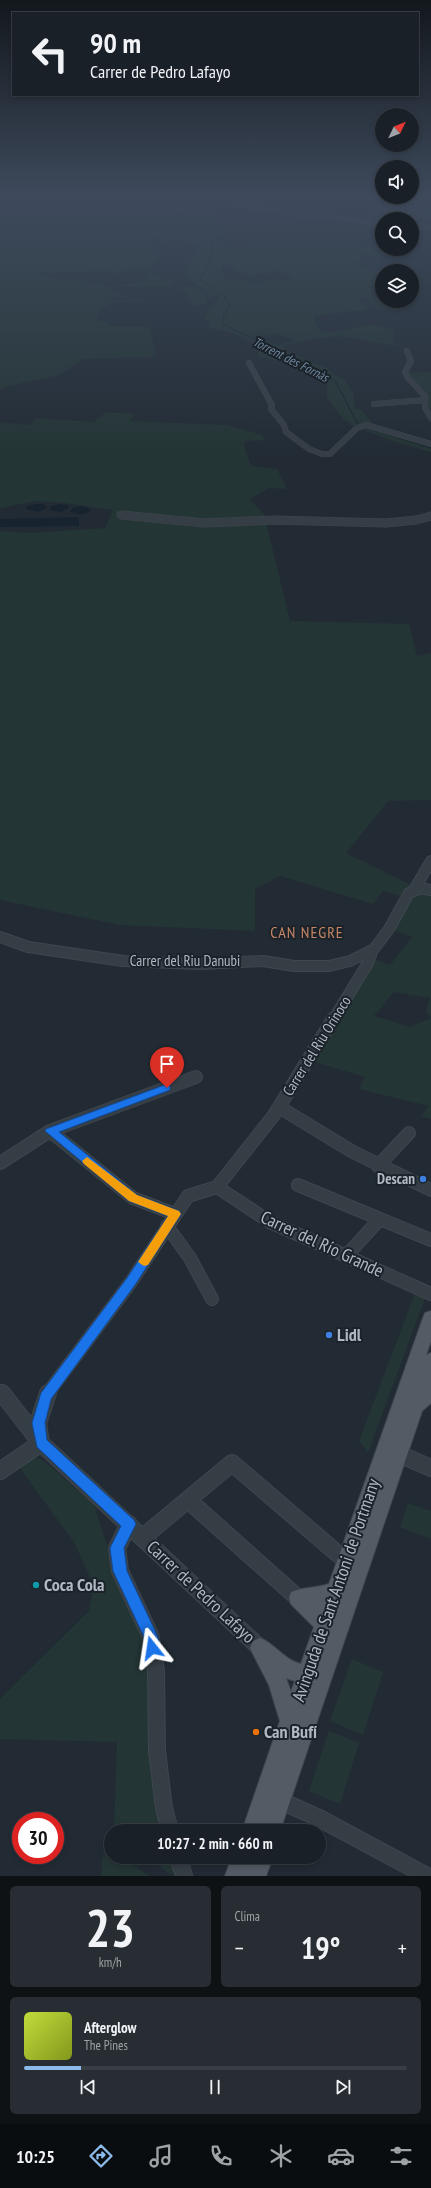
<!DOCTYPE html>
<html lang="es">
<meta charset="utf-8">
<style>
body{margin:0;font-family:"PT Sans Narrow",sans-serif;background:#272d33;color:#f1f3f6;height:100vh;display:flex;flex-direction:column;font-size:15px;white-space:nowrap}
*{box-sizing:border-box;margin:0}
p{font-size:13px;color:#9fa3a7}
.icon{flex:none;width:22px;height:22px;fill:none;stroke:currentColor;stroke-width:2;stroke-linecap:round;stroke-linejoin:round}
.map{position:relative;height:1876px;overflow:hidden}
.panel{display:flex;flex-direction:column;gap:10px;padding:10px;background:#0e1215;flex:1}
.panel>*{flex:none}
.top-card{position:absolute;left:12px;top:12px;width:407px;height:84px;border-radius:0px;box-shadow:0 2px 6px #0003,0 0 0 1px #383e44;background:#1a2027;color:#f1f3f6;overflow:hidden}
.needle{width:26px;rotate:47deg}
.buttons{position:absolute;left:375px;top:108px;display:grid;gap:8px}
.buttons a{display:grid;place-items:center;width:44px;height:44px;border-radius:50%;background:#1a2027;box-shadow:0 2px 6px #0003,0 0 0 1px #383e44;font-size:20px}
.speed{position:absolute;left:12px;top:1812px;display:flex;gap:8px;font-size:20px;font-weight:700;text-align:center}
.speed>*{display:grid;place-content:center;width:52px;height:52px;border-radius:50%;background:#1a2027;box-shadow:0 2px 6px #0003,0 0 0 1px #383e44;line-height:1}
.speed .limit{border:6px solid #d22;background:#fff;color:#111}
.pin{position:absolute;display:grid;place-items:center;width:34px;height:34px;color:#fff;margin:-41px -17px;border-radius:50% 50% 50% 0;rotate:-45deg;box-shadow:0 0 4px #0007}
.pin .icon{rotate:45deg}
.me{position:absolute;width:44px;margin:-22px;rotate:345deg;stroke-linejoin:round;filter:drop-shadow(0 0 3px #0008)}
.turn{display:flex;align-items:center;gap:14px;height:84px;padding:0 12px;font-size:18px}
.turn .icon{width:52px;height:52px;stroke-width:2.5}
.turn b{display:block;font-size:28px;line-height:34px}
.big{font-size:30px;font-weight:700;line-height:1.1}
.panel .widget{flex:1;display:flex;flex-direction:column;justify-content:center;gap:6px;min-width:0;padding:0 14px;border-radius:6px;background:#272d33}
.panel .dial{align-items:center;gap:0}
.dial b{font-size:52px;line-height:1}
.song{display:flex;align-items:center;gap:12px}
.cover{width:48px;height:48px;border-radius:6px;background:linear-gradient(135deg,hsl(70 70% 55%),hsl(70 70% 35%))}
.played{height:4px;border-radius:2px;background:linear-gradient(90deg,#8cbaea 15%,#383e44 15%)}
.keys{display:flex;justify-content:space-around;direction:ltr}
.heat{display:flex;justify-content:space-between;align-items:center;font-size:22px;direction:ltr}
.panel .tiles{flex:1;display:grid;gap:10px;grid-template-columns:1fr 1fr}
.widget:last-child{grid-column:span 2}
.trip{position:absolute;left:104px;top:1824px;width:222px;height:40px;border-radius:20px;background:#1a2027;box-shadow:0 2px 6px #0003,0 0 0 1px #383e44;font-weight:700;line-height:40px;text-align:center}
.tabs{display:flex;height:64px;justify-content:space-around;align-items:center;background:#0a0d10;color:#9fa3a7}
.tabs .icon{width:28px;height:28px}
.tabs .on{color:#8cbaea}
.tabs b{font-size:18px;color:#f1f3f6}
.map>svg:first-child{display:block}
.green{fill:#243535;fill-rule:evenodd}
.water{fill:#172430}
.lines{fill:none;stroke-linecap:round;stroke-linejoin:round}
.stream{stroke:#172430;stroke-width:1}
.minor-far5-casing{stroke:#3f464e;stroke-width:5.5}
.minor-far4-casing{stroke:#3f464e;stroke-width:6}
.minor-far3-casing{stroke:#3f464e;stroke-width:9}
.minor-far2-casing{stroke:#3f464e;stroke-width:12}
.minor-far1-casing{stroke:#3f464e;stroke-width:14}
.minor-casing{stroke:#3f464e;stroke-width:18}
.major-casing{stroke:#3f464e;stroke-width:2}
.minor-far5{stroke:#353d45;stroke-width:4.5}
.minor-far4{stroke:#353d45;stroke-width:5.5}
.minor-far3{stroke:#353d45;stroke-width:8}
.minor-far2{stroke:#353d45;stroke-width:10}
.minor-far1{stroke:#353d45;stroke-width:12}
.minor{stroke:#353d45;stroke-width:16}
.major{fill:#535c65;fill-rule:evenodd}
.route{fill:#1a73e8;stroke:#114b97}
.slow{fill:#f59e0b}
.shop-dot{fill:#3f7fe0;stroke:#1b2229;stroke-width:1.5}
.culture-dot{fill:#0f9aa8;stroke:#1b2229;stroke-width:1.5}
.food-dot{fill:#e8710a;stroke:#1b2229;stroke-width:1.5}
.labels{text-anchor:middle;stroke-width:4;stroke-linejoin:round;paint-order:stroke}
.far-water-label{font-size:13px;font-style:italic;fill:#6c869c;stroke:#1b2229}
.street-label{font-size:15px;fill:#b0b8c1;stroke:#1b2229}
.poi-label{font-size:15px;font-weight:bold;fill:#b0b8c1;stroke:#1b2229;text-anchor:end}
.neighbourhood-label{font-size:16px;letter-spacing:1px;fill:#c58667;stroke:#1b2229}
.near-street-label{font-size:18px;fill:#b0b8c1;stroke:#1b2229}
.near-poi-label{font-size:18px;font-weight:bold;fill:#b0b8c1;stroke:#1b2229;text-anchor:start}
</style>
<div class="map">
<svg width="431" height="1876" viewBox="0 0 431 1876">
<rect width="100%" height="100%" fill="#222b34"/>
<path class="green" d="M0,195H33L77,202L87,198L79,195H112L138,205H154L165,202L222,213L210,216L220,218L214,219L220,226L232,230L217,239L218,241L232,246L229,249L238,250L256,242L270,240L317,237L372,246L382,257L361,255L357,268L382,271L380,281L382,286H372V297H382V301H399L401,306L398,311L377,309L368,298L358,299L370,309L313,316L320,331H317L336,332L369,324L394,330L395,331L392,341L400,347L342,336L319,338L281,346L290,353L327,368L334,375L344,379L353,392L355,409H361L374,425L355,427L343,419L327,398V383L287,362L259,357L256,349L258,345L236,334L209,327L211,321L204,320L209,308L213,307L219,297L218,294L208,299V293C200,288 190,280 186,272L190,260L201,246L185,242L182,239L175,240L170,246L173,247L166,251L171,240L166,241L163,246V242L158,241L160,239L157,238L149,244L151,256L153,242L157,240L155,242L158,245L153,255L159,253L160,255L152,265L154,268L152,272L145,268L113,273L112,271L36,273L59,280L88,282L84,285L92,287L93,284H101L112,288L113,292L131,298L113,297L108,300C121,302 131,297 144,299L142,302H115L99,310L97,320L106,322L109,326L150,327L156,357L82,359L60,375L9,386L0,391ZM228,264C249,287 272,264 289,274L284,275L290,277L292,280L262,282L260,285C255,285 252,282 247,281C239,279 231,282 224,278L221,269L223,265ZM263,334L280,337L271,334C281,333 287,338 297,340L278,345L249,335L261,336Z
M233,195H323L313,208L304,214L293,211L290,208L251,205L226,199V196Z
M336,195L368,200L360,202L358,205L370,207L364,205L384,206L387,212L400,219L361,213L389,215L345,207L382,212L334,201L356,204L355,202L337,198L357,202L351,198Z
M412,195L423,196L419,195H431V220L423,217L412,223V219C402,219 390,217 386,206L388,204L385,197L393,200L389,197C398,197 400,206 401,207L425,211V209L404,204L394,197L404,199L401,197L410,201L412,198L407,197L419,198Z
M150,273L157,274L164,281L170,280L173,286H124V284L145,282Z
M181,286L195,287L204,293L207,303L193,307Z
M431,372V408L427,409C428,382 413,390 407,373Z
M106,412L135,414L130,421L227,425L262,435L265,440L244,441L245,450L251,466L277,469L287,489L269,488L249,499L264,514L290,621L409,624L417,656L431,653V800L388,801L346,853L411,885L400,896L383,891L373,904L280,876L255,889V931L120,925L0,900V531L31,533L105,528L113,510L64,503L37,501L0,508V422L29,425L36,418L94,422Z
M367,425L431,445V452L393,441L359,428Z
M431,892V1017L426,1011L430,998L394,992L374,1016L410,1027L431,1018V1119L421,1116L429,1106L359,1089L365,1077L312,1061L346,1009L373,959L390,965L412,937L390,929L411,893Z
M415,1293L425,1298L368,1453L359,1441Z
M34,1456L44,1461L94,1505L114,1567L148,1644L151,1743L156,1809L163,1831H114L117,1742L0,1739V1699L89,1611L94,1586L74,1542L21,1470L22,1465Z
M408,1503L431,1511V1539L400,1527Z
M352,1659L383,1672L363,1735L330,1721Z
M329,1731L359,1743L340,1804L309,1791Z
M104,1847L111,1852V1857H119L150,1876H101Z
M148,1857H171L175,1870L171,1875Z"/>
<path class="water" d="M35,504H44L47,508L38,512L26,509L27,506Z
M60,504L68,505L69,508L61,512L49,510L51,506Z
M81,506L89,508L91,511L80,515L70,512L72,508Z
M79,517V526L0,527V519Z"/>
<g class="lines">
<path class="stream" d="M96,195L135,206L198,218L208,222L211,230L209,238C217,254 208,265 200,279L225,297L230,305L224,314L222,324L320,371L336,382L357,423L360,425
M366,428L431,448"/>
<defs>
<path id="minor-far5" d="M205,195L263,210L382,223
M412,226L431,228"/>
<path id="minor-far4" d="M407,351L411,361L405,372L408,378L425,396V408L431,418
M249,363L272,405L271,409L284,425L286,432L309,449L322,454H330L357,428L366,425L431,444
M374,404L425,400"/>
<path id="minor-far3" d="M121,515L205,523L275,520L386,523L416,520L431,516"/>
<path id="minor-far2" d="M414,890L431,861
M0,937L28,947L123,961L200,964L263,961L294,966H329L350,961L374,949L389,929L409,893L421,888L431,890
M333,1020L368,963L371,955L369,953"/>
<path id="minor-far1" d="M279,1107L353,1152L431,1190
M0,1163L50,1131
M378,1166L409,1133
M298,1185L431,1240
M217,1187L270,1222L431,1294
M175,1214L133,1198L50,1131L196,1077
M167,1226L190,1258L212,1299
M346,1256L380,1219
M0,1391L3,1394
M47,1394L131,1282L188,1196L217,1187L274,1115L333,1019"/>
<path id="minor" d="M2,1393L41,1443L260,1648
M41,1443L38,1423L48,1393
M399,1454L431,1468
M0,1471L41,1443
M188,1500L298,1598
M129,1524L117,1548L120,1571L151,1637L156,1671L157,1751L164,1808L170,1831
M143,1537L232,1463L346,1561
M281,1801L319,1818L427,1876
M178,1857L184,1876"/>
<path id="major" d="M431,1311V1341L426,1355L431,1353V1403L422,1411L280,1831H242L280,1721L269,1685L250,1648L253,1641L260,1638C275,1644 284,1660 301,1664L314,1627L291,1604L289,1598L291,1592C304,1587 317,1588 329,1584L423,1318L425,1313ZM286,1678L295,1681L291,1692Z
M232,1857H273L266,1876H225Z"/>
</defs>
<use href="#minor-far5" class="minor-far5-casing"/>
<use href="#minor-far4" class="minor-far4-casing"/>
<use href="#minor-far3" class="minor-far3-casing"/>
<use href="#minor-far2" class="minor-far2-casing"/>
<use href="#minor-far1" class="minor-far1-casing"/>
<use href="#minor" class="minor-casing"/>
<use href="#major" class="major-casing"/>
<use href="#minor-far5" class="minor-far5"/>
<use href="#minor-far4" class="minor-far4"/>
<use href="#minor-far3" class="minor-far3"/>
<use href="#minor-far2" class="minor-far2"/>
<use href="#minor-far1" class="minor-far1"/>
<use href="#minor" class="minor"/>
<use href="#major" class="major"/>
</g>
<linearGradient id="sky" x2="0" y2="1"><stop stop-color="#13181d"/><stop offset="0.43" stop-color="#3e4a5c"/><stop offset="1" stop-color="#3e4a5c" stop-opacity="0"/></linearGradient>
<rect width="431" height="458" fill="url(#sky)"/>
<path class="route" d="M167,1084L170,1085V1090L59,1132L137,1195L179,1211L181,1214L135,1285L51,1399L45,1423L47,1440L134,1520L136,1524L124,1548L127,1571L158,1637L160,1648L158,1653L152,1655L147,1653L144,1637L113,1571L110,1548L121,1526L37,1447L32,1423L41,1393L127,1278L168,1216L129,1201L45,1131L46,1129Z"/>
<path class="slow" d="M87,1157L137,1195L179,1211L181,1214L179,1217L148,1265L144,1266L138,1262L168,1216L129,1201L84,1164L82,1161Z"/>
<g class="shop-dot">
<circle cx="423" cy="1179" r="4"/>
<circle cx="329" cy="1335" r="4"/>
</g>
<circle class="culture-dot" cx="36" cy="1585" r="4"/>
<circle class="food-dot" cx="256" cy="1732" r="4"/>
<g class="labels">
<g class="far-water-label">
<text transform="translate(291 359) rotate(27)" y="5">Torrent des Fornàs</text>
</g>
<g class="street-label">
<text x="185" y="966">Carrer del Riu Danubi</text>
<text transform="translate(317 1046) rotate(-58)" y="5">Carrer del Riu Orinoco</text>
</g>
<g class="poi-label">
<text x="415" y="1184">Descan</text>
</g>
<g class="neighbourhood-label">
<text x="307" y="938">CAN NEGRE</text>
</g>
<g class="near-street-label">
<text transform="translate(322 1244) rotate(25)" y="6">Carrer del Río Grande</text>
<text transform="translate(336 1590) rotate(-71)" y="6">Avinguda de Sant Antoni de Portmany</text>
<text transform="translate(201 1592) rotate(43)" y="6">Carrer de Pedro Lafayo</text>
</g>
<g class="near-poi-label">
<text x="337" y="1341">Lidl</text>
<text x="44" y="1591">Coca Cola</text>
<text x="264" y="1738">Can Bufí</text>
</g>
</g>
</svg>
<div class="buttons">
<a><svg class="needle" viewBox="-14 -14 28 28"><path d="M0-13l5 13h-10z" fill="#e53935"/><path d="M0 13l5-13h-10z" fill="#9fa3a7"/></svg></a>
<a><svg class="icon" aria-label="sound" viewBox="0 0 24 24"><path d="M4 9h4l5-4v14l-5-4H4zM17 9q2 3 0 6"/></svg></a>
<a><svg class="icon" aria-label="search" viewBox="0 0 24 24"><circle cx="10" cy="10" r="6"/><path d="M15 15l6 6"/></svg></a>
<a><svg class="icon" aria-label="layers" viewBox="0 0 24 24"><path d="M12 4l9 5-9 5-9-5zM3 14l9 5 9-5"/></svg></a>
</div>
<div class="speed"><div class="limit">30</div></div>
<div class="pin" style="left:167px;top:1088px;background:#d93025"><svg class="icon" aria-label="arrive" viewBox="0 0 24 24"><path d="M6 21V4h12l-3 4 3 4H6"/></svg></div>
<svg class="me" style="left:152px;top:1648px" viewBox="-20 -20 40 40"><path d="M0-17L14 15 0 8-14 15z" fill="#1a73e8" stroke="#fff" stroke-width="4"/></svg>
<div class="trip">10:27 · 2 min · 660 m</div>
<div class="top-card">
<div class="turn"><svg class="icon" aria-label="left" viewBox="0 0 24 24"><path d="M17 20v-9H6M10 6l-5 5 5 5"/></svg><div><b>90 m</b>Carrer de Pedro Lafayo</div></div>
</div>
</div>
<section class="panel">
<div class="tiles">
<div class="widget dial"><b>23</b><p>km/h</p></div>
<div class="widget"><p>Clima</p>
<div class="heat"><a>−</a><b class="big">19°</b><a>+</a></div>
</div>
<div class="widget">
<div class="song"><i class="cover"></i><div><b>Afterglow</b><p>The Pines</p></div></div>
<div class="played"></div>
<div class="keys"><svg class="icon" aria-label="previous" viewBox="0 0 24 24"><path d="M18 5L8 12l10 7zM5 5v14"/></svg><svg class="icon" aria-label="pause" viewBox="0 0 24 24"><path d="M8 5v14M16 5v14"/></svg><svg class="icon" aria-label="next" viewBox="0 0 24 24"><path d="M6 5l10 7-10 7zM19 5v14"/></svg></div>
</div>
</div>
</section>
<nav class="tabs">
<b>10:25</b>
<svg class="icon on" aria-label="directions" viewBox="0 0 24 24"><path d="M12 3l9 9-9 9-9-9zM9 14v-3h6M13 9l2 2-2 2"/></svg>
<svg class="icon" aria-label="music" viewBox="0 0 24 24"><path d="M9 18V5l10-2v13"/><circle cx="6" cy="18" r="3"/><circle cx="16" cy="16" r="3"/></svg>
<svg class="icon" aria-label="phone" viewBox="0 0 24 24"><path d="M5 4h4l2 5-3 2q2 4 5 5l2-3 5 2v4C11 20 4 13 5 4z"/></svg>
<svg class="icon" aria-label="climate" viewBox="0 0 24 24"><path d="M12 3v18M4 7l16 10M4 17L20 7"/></svg>
<svg class="icon" aria-label="car" viewBox="0 0 24 24"><path d="M5 17H2v-5l4-1 3-4h7l3 4 3 1v5h-3M9 17h6M6 11h13"/><circle cx="7" cy="17" r="2"/><circle cx="17" cy="17" r="2"/></svg>
<svg class="icon" aria-label="filters" viewBox="0 0 24 24"><path d="M4 7h16M4 17h16"/><circle cx="9" cy="7" r="2"/><circle cx="15" cy="17" r="2"/></svg>
</nav>
